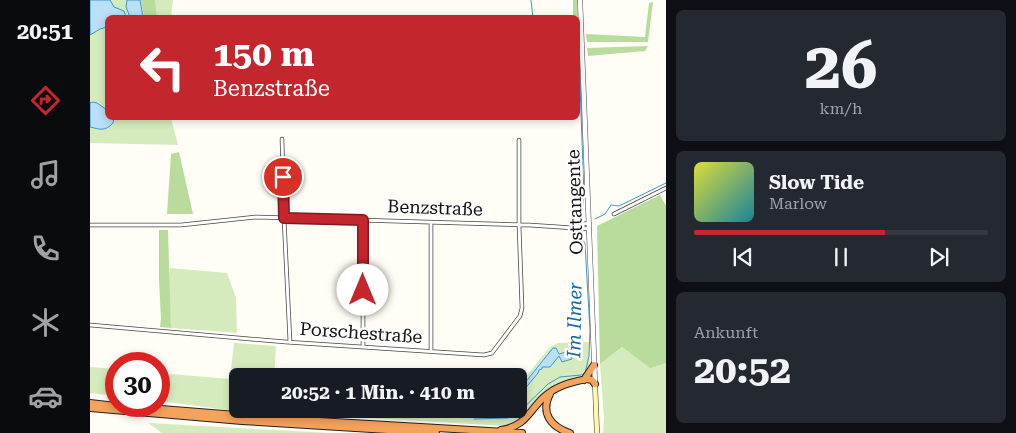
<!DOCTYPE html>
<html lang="de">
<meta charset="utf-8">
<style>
body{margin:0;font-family:"Roboto Serif",serif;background:#242831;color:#f1f3f6;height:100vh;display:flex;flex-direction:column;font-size:19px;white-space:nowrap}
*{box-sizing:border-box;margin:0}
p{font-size:16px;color:#9ea1a6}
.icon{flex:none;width:28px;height:28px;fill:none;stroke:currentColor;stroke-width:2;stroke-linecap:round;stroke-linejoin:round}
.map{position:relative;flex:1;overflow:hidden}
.sheet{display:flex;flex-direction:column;gap:10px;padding:10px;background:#0d0f14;width:350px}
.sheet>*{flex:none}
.guide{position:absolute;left:15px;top:15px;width:475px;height:105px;border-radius:8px;box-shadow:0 2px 8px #0003;background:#c4262e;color:#fff;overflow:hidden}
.speed{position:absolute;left:15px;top:352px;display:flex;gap:10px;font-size:25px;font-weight:700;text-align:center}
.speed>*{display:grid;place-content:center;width:65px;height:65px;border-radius:50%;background:#171b24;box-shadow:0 2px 8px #0003;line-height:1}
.speed .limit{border:8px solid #d22;background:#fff;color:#111}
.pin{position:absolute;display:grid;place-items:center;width:42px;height:42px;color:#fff;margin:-21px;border:2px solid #fff;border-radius:50%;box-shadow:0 1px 5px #0007}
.me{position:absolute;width:55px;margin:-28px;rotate:0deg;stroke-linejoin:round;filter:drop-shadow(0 0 4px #0008)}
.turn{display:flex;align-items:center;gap:18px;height:105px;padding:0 25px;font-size:22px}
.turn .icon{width:65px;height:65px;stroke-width:2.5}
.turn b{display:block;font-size:35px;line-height:42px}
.big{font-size:38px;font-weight:700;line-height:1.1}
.sheet .tile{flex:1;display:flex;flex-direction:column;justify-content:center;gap:8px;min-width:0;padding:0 18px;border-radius:8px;background:#242831}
.sheet .dial{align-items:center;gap:0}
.dial b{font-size:65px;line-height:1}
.song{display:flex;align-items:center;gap:15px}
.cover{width:60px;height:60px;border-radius:8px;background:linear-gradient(135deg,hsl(60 70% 55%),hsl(190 70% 35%))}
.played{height:5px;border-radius:2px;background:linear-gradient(90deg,#c4262e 65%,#363941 65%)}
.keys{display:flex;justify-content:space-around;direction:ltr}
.trip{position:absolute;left:139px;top:368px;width:298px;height:50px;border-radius:8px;background:#171b24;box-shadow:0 2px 8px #0003;font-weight:700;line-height:50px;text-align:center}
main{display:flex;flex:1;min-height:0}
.dock{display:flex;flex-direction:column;width:90px;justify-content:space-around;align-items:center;background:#090b0e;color:#9ea1a6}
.dock .icon{width:35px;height:35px}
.dock .on{color:#c4262e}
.dock b{font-size:22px;color:#f1f3f6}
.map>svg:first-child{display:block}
.green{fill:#d5ebbd}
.forest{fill:#b9dc9c}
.water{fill:#b9e0f7;stroke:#3f96cf}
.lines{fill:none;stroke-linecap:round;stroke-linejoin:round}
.stream{stroke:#3f96cf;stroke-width:1}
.minor-casing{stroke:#444;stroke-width:4.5}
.tertiary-casing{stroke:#444;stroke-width:5.5}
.secondary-casing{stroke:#333;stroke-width:5.5}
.motorway-casing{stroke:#222;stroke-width:8}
.minor{stroke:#fff;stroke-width:3}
.tertiary{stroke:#fff;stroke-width:4.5}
.secondary{stroke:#fff6b0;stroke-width:4.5}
.motorway{stroke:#f5a25d;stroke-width:6}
.route-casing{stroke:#7f191e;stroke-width:12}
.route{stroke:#c4262e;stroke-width:9}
.labels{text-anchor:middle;stroke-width:5;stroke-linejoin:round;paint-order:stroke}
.street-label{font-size:18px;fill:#111;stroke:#fff}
.water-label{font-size:19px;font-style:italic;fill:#1768a6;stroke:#fff}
</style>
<main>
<nav class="dock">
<b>20:51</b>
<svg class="icon on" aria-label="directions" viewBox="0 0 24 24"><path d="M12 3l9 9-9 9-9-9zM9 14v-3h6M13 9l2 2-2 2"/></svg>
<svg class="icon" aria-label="music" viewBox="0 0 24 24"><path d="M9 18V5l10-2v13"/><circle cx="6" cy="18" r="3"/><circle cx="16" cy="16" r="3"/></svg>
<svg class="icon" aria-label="phone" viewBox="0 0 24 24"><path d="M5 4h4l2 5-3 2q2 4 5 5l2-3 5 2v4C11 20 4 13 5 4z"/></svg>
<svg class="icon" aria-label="climate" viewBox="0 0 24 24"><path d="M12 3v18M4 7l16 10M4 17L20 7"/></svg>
<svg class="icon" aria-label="car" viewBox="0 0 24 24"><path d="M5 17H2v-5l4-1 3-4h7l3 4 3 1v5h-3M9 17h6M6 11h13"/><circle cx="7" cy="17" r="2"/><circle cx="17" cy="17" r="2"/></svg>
</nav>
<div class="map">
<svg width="576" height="433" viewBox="0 0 576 433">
<rect width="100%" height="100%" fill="#fffdf5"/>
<path class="green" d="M0,0H51L54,17L18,18V118H81L88,145L0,143Z
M65,0H83L81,17H67Z
M80,268L137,273L146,298L147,333L81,328L79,279Z
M499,342C499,351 501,367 496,374C492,380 471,381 463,386C442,398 443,416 416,426L138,410L69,401V373L140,379L144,343L186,346L184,376H148V409H428V386L460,347L468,343Z
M532,347L560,367L576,363V433H513L514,418L510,364Z
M0,367L26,369V396L0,393Z
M58,423L239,433H72Z"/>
<path class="forest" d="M51,0H65L67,17H54Z
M483,0H487L489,41H488V18L483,17Z
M563,2L558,42H497L496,34L555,37L559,3Z
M558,46L555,51L498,56L497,48Z
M89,152L103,214H77L81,154Z
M570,195L576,206V363L560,368L532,347L510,364L507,226Z
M69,230H78L81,328L70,327L71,319L69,281Z"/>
<path class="water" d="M0,0H20L24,7L34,11L36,17L18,18L17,27L10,29L0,35Z
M37,0H50L53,17H40L36,7Z
M3,102L7,103L17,110L18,118H24L23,123C15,132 9,129 0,127V103Z
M463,348H466L469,354L480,351L482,359L472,362L469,356L460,367H452V369L449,370L448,373L428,397V393L430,389Z"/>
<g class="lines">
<path class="stream" d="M441,0L443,18
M488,55L489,56L494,196L492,212L489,218
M505,219L515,214L521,205L529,206L576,183
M384,419L417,418L425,416L458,384L470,377L491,375L495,373L499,356L500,331L495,244L489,232"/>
<defs>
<path id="minor" d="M192,139L194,218L200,342
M524,214L576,188
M341,223V351
M0,225H91L166,217L439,225L499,229
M482,226L499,223
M0,325L196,342L394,355L402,353L430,316L432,308L429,225V140
M273,346V220"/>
<path id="tertiary" d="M490,0L505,383"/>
<path id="secondary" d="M505,384L507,433"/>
<path id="motorway" d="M494,380L504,365
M460,394C450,413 461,427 480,433
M0,403L26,406
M33,406L211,420L432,433
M0,408L152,421L346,433
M411,430C436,426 438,412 454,397C466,386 481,382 497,379L502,380L505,384"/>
</defs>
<use href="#minor" class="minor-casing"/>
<use href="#tertiary" class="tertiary-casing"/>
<use href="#secondary" class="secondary-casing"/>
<use href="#motorway" class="motorway-casing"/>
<use href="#minor" class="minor"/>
<use href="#tertiary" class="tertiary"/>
<use href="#secondary" class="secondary"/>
<use href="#motorway" class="motorway"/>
</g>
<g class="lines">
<defs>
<path id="route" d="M193,177L194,218L273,220V290"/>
</defs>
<use href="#route" class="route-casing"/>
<use href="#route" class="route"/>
</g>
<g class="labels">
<g class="street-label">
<text transform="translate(485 202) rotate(-92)" y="6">Osttangente</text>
<text transform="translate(345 208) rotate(2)" y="6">Benzstraße</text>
<text transform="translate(271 333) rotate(4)" y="6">Porschestraße</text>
</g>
<g class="water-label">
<text transform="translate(484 320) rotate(-89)" y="7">Im Ilmer</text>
</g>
</g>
</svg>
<div class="speed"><div class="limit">30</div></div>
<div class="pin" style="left:193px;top:177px;background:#d93025"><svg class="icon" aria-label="arrive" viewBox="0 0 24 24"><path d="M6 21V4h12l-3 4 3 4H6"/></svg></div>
<svg class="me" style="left:273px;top:290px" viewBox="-20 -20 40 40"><circle r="19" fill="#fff"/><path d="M0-13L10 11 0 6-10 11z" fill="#c4262e"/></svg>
<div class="trip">20:52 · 1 Min. · 410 m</div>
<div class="guide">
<div class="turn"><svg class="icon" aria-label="left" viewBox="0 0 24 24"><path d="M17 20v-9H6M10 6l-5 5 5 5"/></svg><div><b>150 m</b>Benzstraße</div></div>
</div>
</div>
<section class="sheet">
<div class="tile dial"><b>26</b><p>km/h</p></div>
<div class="tile">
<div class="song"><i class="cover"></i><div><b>Slow Tide</b><p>Marlow</p></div></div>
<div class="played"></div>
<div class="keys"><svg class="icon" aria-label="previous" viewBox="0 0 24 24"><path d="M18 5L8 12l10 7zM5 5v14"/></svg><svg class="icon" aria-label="pause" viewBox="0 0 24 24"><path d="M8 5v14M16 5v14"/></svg><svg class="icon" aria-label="next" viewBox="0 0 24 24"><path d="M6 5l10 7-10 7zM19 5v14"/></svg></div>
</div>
<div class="tile"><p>Ankunft</p><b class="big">20:52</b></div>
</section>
</main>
